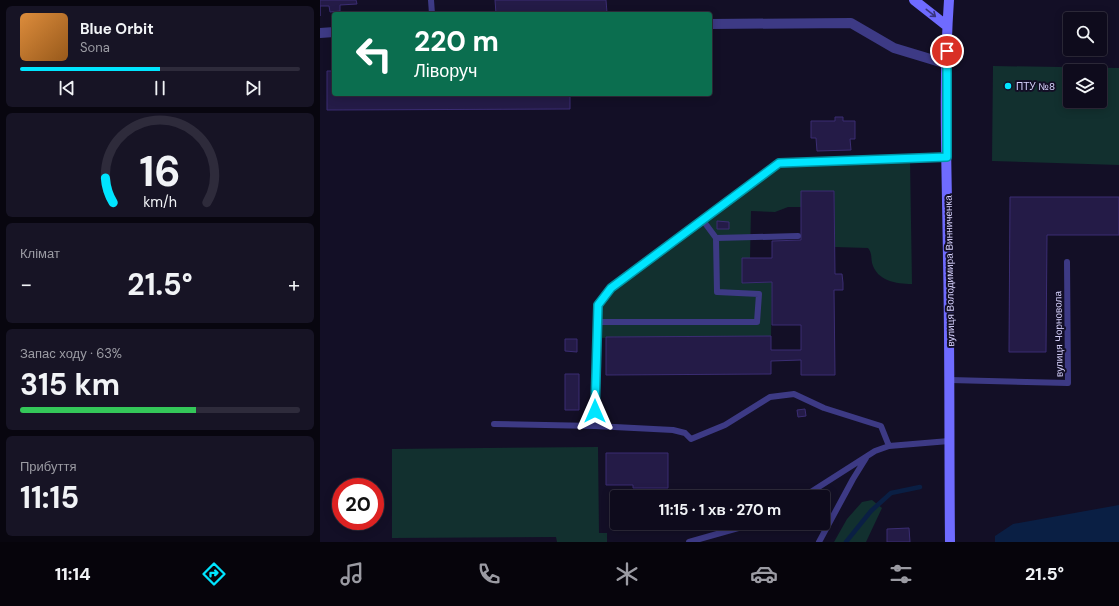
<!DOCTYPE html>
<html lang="uk">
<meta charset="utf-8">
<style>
body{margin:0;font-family:"DM Sans",sans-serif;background:#171425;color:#f1f3f6;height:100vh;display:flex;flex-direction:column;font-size:15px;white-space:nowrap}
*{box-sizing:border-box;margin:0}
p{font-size:13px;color:#9b9ba3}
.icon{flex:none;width:22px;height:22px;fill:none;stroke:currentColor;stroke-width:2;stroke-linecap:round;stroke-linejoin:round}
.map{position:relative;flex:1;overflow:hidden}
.sheet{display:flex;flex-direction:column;gap:6px;padding:6px;background:#08060f;width:320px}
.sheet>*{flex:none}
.guide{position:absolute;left:12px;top:12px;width:380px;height:84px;border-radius:4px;box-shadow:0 2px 10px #0003,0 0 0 1px #2e2b3b;background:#0b6e4f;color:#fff;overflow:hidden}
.tools{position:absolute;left:743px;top:12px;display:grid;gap:8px}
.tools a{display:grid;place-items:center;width:44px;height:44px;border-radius:4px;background:#0e0b1c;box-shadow:0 2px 10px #0003,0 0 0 1px #2e2b3b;font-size:20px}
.speed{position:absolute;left:12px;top:478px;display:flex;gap:8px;font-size:20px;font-weight:700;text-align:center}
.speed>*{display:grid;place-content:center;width:52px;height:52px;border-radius:50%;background:#0e0b1c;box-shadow:0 2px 10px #0003,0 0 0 1px #2e2b3b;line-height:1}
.speed .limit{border:6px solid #d22;background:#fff;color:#111}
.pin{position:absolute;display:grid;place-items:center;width:34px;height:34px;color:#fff;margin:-17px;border:2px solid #fff;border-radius:50%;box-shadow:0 1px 4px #0007}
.me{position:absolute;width:44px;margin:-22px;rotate:0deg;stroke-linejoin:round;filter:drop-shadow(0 0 3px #0008)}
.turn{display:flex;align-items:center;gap:14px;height:84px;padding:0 16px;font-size:18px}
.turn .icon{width:52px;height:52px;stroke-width:2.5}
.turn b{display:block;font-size:28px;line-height:34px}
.big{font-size:30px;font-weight:700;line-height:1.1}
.sheet .tile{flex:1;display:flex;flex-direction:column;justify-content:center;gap:6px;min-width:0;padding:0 14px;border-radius:6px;background:#171425}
.sheet .dial{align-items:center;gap:0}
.dial svg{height:104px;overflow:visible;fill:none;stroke:#2e2b3b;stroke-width:7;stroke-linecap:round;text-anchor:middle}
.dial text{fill:#f1f3f6;stroke:none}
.song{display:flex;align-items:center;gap:12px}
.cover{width:48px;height:48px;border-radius:6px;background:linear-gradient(135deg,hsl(30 70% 55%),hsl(30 70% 35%))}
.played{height:4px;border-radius:2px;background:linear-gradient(90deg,#00e5ff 50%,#2e2b3b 50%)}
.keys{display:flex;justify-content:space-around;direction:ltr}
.heat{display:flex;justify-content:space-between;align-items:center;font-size:22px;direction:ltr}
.charge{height:6px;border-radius:3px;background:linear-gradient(90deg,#34c759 63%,#2e2b3b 0)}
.trip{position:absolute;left:290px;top:490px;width:220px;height:40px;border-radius:4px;background:#0e0b1c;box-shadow:0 2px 10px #0003,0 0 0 1px #2e2b3b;font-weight:700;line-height:40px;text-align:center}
.dock{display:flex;height:64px;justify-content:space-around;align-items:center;background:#06040b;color:#9b9ba3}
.dock .icon{width:28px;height:28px}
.dock .current{color:#00e5ff}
.dock b{font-size:18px;color:#f1f3f6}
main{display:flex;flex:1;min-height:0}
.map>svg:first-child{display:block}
.green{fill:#12302f;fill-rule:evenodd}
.water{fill:#0a1f44}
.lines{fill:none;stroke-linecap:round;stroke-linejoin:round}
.stream{stroke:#0a1f44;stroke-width:4.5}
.building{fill:#241b47;stroke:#3b2d73}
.service{stroke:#3d3a85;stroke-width:6}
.minor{stroke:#3d3a85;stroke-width:10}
.secondary{stroke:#6f6bff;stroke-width:10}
.oneway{stroke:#38347d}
.route-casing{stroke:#0095a6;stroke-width:10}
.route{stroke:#00e5ff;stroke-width:7}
.poi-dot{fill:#00e5ff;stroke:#130f26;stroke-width:1.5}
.labels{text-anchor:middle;stroke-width:4;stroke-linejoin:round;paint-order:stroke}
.poi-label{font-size:10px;fill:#d9d4ff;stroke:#130f26;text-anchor:start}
.street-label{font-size:10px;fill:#d9d4ff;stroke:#130f26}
</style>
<main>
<section class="sheet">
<div class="tile">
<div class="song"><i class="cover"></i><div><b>Blue Orbit</b><p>Sona</p></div></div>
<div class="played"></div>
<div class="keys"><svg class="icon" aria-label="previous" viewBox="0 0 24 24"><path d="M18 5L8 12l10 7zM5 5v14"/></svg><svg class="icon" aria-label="pause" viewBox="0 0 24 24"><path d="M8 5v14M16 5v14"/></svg><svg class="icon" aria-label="next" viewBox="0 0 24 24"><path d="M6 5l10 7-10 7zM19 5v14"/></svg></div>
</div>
<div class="tile dial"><svg viewBox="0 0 100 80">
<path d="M14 69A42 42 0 1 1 86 69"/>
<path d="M14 69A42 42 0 0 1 8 50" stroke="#00e5ff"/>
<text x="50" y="56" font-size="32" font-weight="700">16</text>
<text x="50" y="72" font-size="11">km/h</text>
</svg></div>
<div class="tile"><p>Клімат</p>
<div class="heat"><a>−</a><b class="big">21.5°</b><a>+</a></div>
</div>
<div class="tile"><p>Запас ходу · 63%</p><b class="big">315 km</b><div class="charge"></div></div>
<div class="tile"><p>Прибуття</p><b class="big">11:15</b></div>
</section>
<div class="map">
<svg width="799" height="542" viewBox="0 0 799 542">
<rect width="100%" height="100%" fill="#130f26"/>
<path class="green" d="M673,66L799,68V165L672,161ZM750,71H780V101H750Z
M590,159L592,284C576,284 557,281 552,263C551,257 552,253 548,248L515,247L514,191H481V207H468L455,212L431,211L430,259L423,283L452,282L451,336L277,338L279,304L292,288L459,164Z
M278,447L279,533H287V542H237L236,537L72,538V449Z
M552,500L562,508L546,542H514L527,519L542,502Z"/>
<path class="water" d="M799,505V542H675V536L693,524Z"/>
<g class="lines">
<path class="stream" d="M526,542L551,511L571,493L600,487"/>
</g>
<path class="building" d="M0,0H36L37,4L20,5V11L10,12L9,6H0V16Z
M175,0H286L287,13L176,14Z
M7,71H14V94H250V109L7,110Z
M515,117H523V121H535V139H530L531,150L497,151L496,138H491V121H515Z
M481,191H514L515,274H522L523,283V290H514L515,375H481V360L451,361V374L286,375V337L451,336V350H481V325H452V282L422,283V258H452V241L481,240Z
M690,197H799V235H727L726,352H689Z
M397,221L409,222V229H397Z
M245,339H257V352L245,351Z
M245,374H259V410H245Z
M485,409L486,416L478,417L477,410Z
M286,453H348V488H313V485H286Z
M589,528L590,542H567V529Z"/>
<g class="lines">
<path class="service" d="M111,0L112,14
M396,238L478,236
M276,322H437L439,294L397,292L396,238L382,219
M630,380L748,383L747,262
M174,424L275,426L278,305L291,288L459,163L627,157
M275,426L353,430L365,433L371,439L405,425L450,397L474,394L504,408L561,426L569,446
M483,497L555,451L569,446L629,441
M369,542L436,523
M499,542L533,479L546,458"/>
<path class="minor" d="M390,24L531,23L574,48L627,64
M0,33L14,32"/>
<path class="secondary" d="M594,0L627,26
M629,0C623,86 627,174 628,260C630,354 629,448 630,542"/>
</g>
<defs><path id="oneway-shaft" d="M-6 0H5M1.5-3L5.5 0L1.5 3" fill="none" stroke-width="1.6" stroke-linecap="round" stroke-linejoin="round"/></defs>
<use class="oneway" href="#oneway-shaft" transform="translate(611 13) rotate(38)"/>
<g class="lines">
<defs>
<path id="route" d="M275,411L278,305L291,288L459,163L627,157V51"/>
</defs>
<use href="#route" class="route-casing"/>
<use href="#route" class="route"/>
</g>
<circle class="poi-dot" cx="688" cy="86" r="4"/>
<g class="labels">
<g class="poi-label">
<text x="696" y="90">ПТУ №8</text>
</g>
<g class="street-label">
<text transform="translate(629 271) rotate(-91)" y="4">вулиця Володимира Винниченка</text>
<text transform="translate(738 334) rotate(-91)" y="4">вулиця Чорновола</text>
</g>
</g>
</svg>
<div class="tools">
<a><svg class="icon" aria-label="search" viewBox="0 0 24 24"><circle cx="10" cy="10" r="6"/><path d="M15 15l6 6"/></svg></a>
<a><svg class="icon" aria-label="layers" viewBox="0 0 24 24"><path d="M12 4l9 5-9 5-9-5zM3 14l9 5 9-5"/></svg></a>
</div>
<div class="speed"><div class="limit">20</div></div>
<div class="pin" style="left:627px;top:51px;background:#d93025"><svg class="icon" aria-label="arrive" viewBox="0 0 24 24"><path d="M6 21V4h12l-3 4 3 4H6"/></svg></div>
<svg class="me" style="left:275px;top:411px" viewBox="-20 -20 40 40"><path d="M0-17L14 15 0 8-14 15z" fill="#00e5ff" stroke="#fff" stroke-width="4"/></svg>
<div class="trip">11:15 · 1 хв · 270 m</div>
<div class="guide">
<div class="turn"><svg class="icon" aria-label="left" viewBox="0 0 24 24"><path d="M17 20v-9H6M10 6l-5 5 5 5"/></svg><div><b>220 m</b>Ліворуч</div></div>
</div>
</div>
</main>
<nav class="dock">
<b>11:14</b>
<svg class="icon current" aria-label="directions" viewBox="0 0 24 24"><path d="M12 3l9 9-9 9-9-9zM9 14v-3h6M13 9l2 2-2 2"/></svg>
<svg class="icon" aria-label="music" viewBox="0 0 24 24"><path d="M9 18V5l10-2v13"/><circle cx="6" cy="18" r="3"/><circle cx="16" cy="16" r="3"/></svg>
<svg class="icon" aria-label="phone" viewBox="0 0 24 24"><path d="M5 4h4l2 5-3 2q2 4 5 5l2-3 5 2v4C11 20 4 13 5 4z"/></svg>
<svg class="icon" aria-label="climate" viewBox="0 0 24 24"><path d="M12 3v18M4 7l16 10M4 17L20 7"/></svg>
<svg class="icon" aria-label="car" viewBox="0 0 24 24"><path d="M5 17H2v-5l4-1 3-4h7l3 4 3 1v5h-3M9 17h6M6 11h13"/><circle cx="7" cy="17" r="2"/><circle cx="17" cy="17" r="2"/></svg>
<svg class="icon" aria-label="filters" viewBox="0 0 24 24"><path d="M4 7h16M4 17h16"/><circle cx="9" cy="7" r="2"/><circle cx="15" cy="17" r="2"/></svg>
<b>21.5°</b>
</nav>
